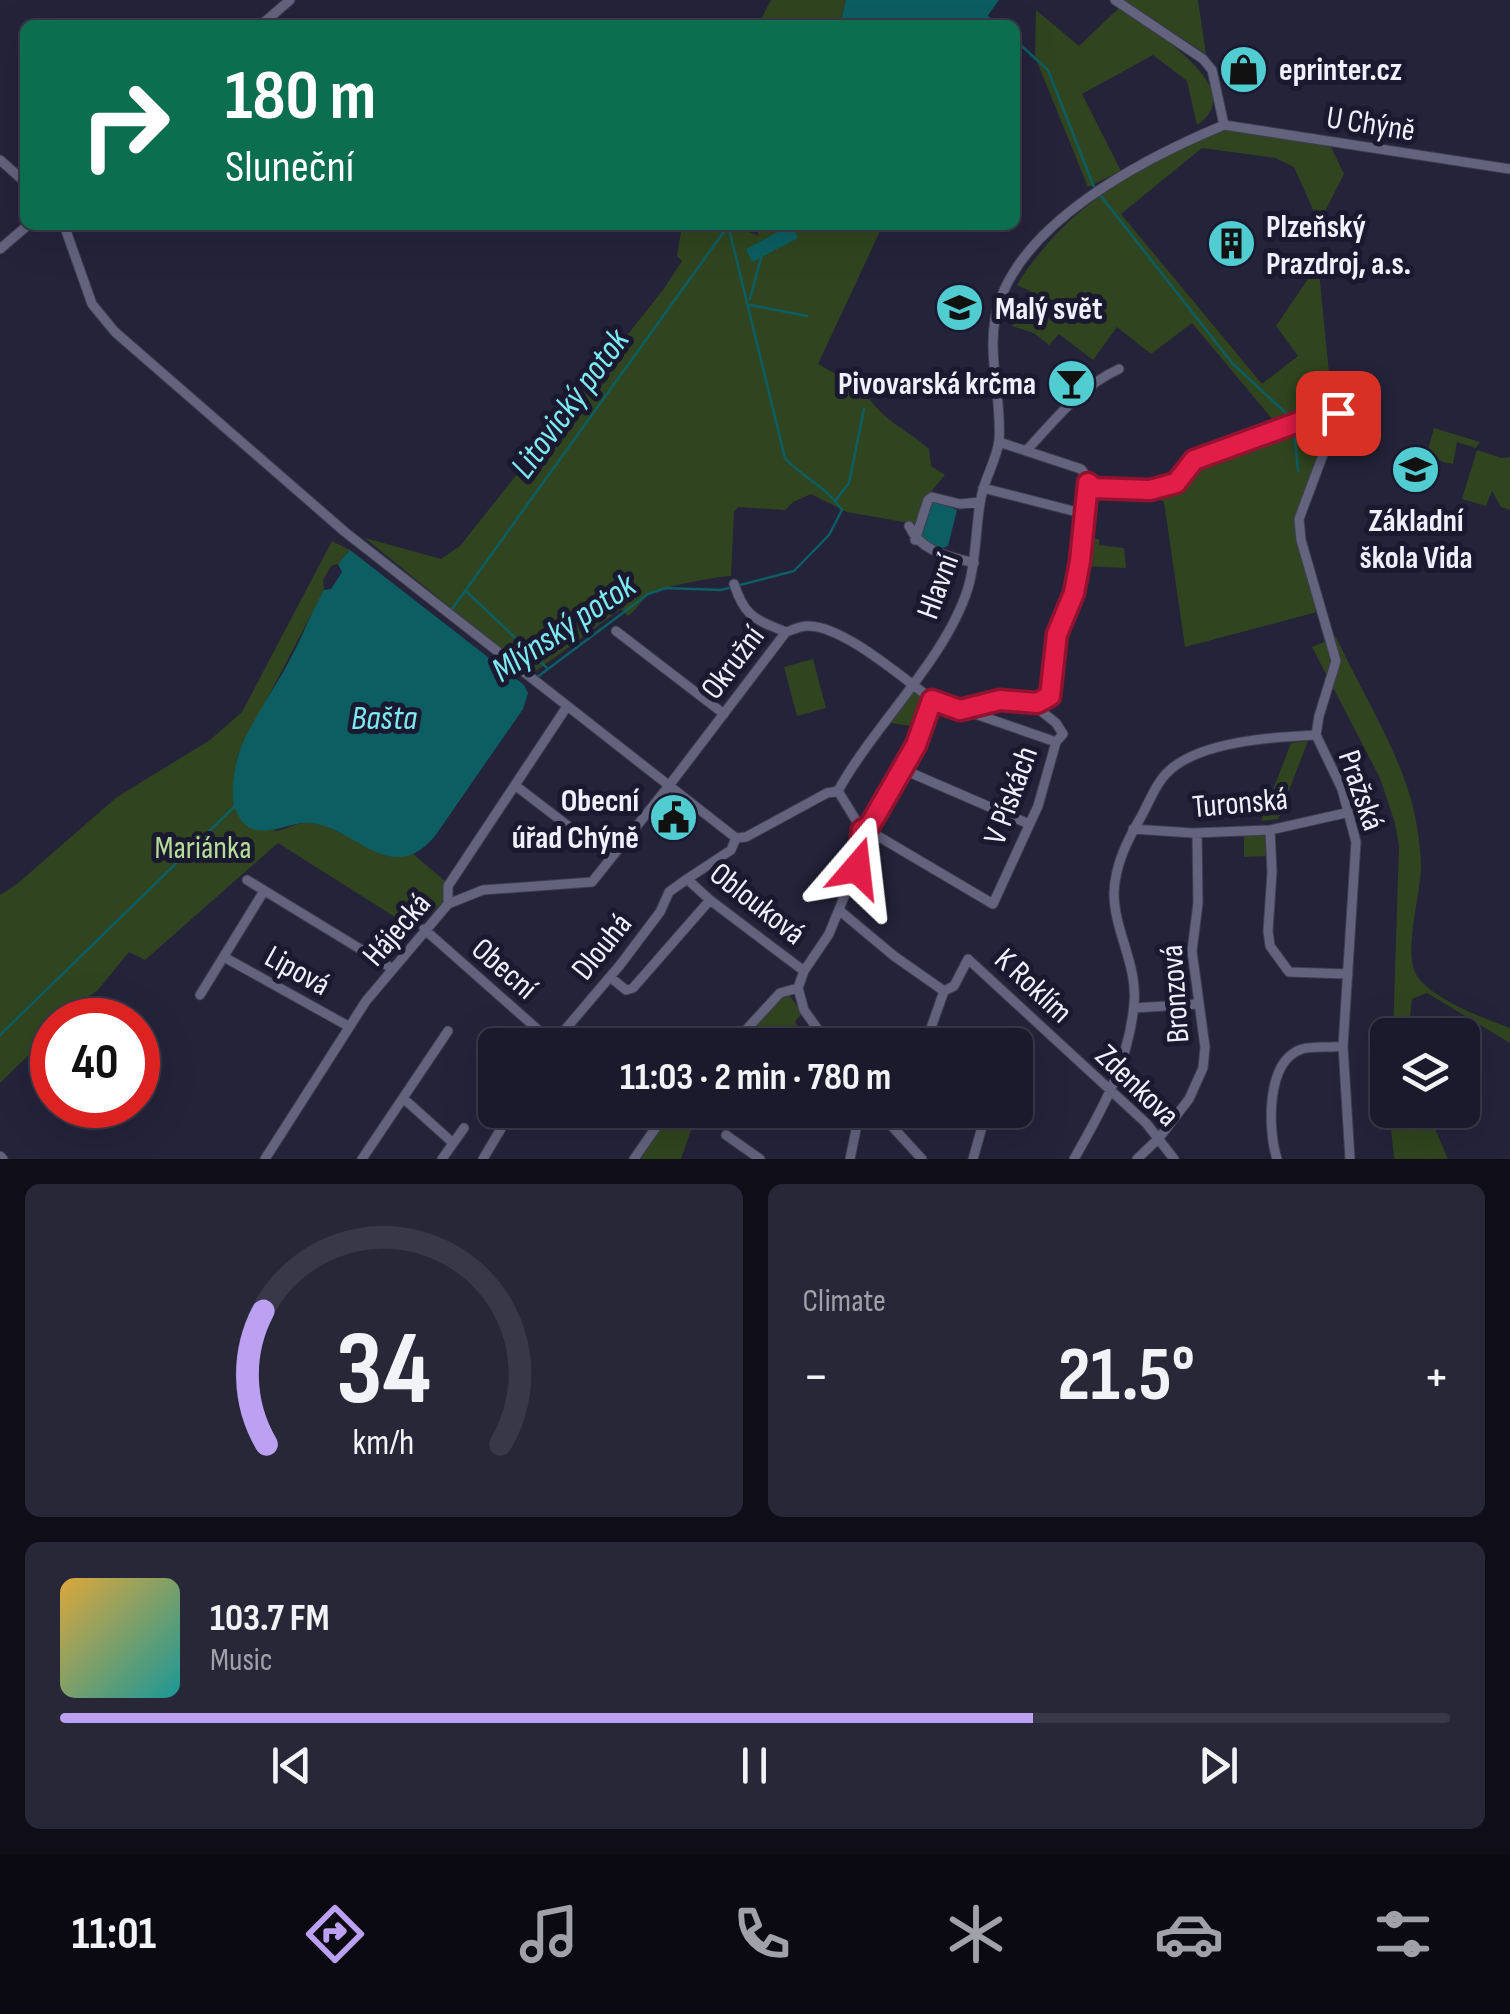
<!DOCTYPE html>
<meta charset="utf-8">
<style>
body{margin:0;font-family:"Sofia Sans Condensed",sans-serif;background:#282738;color:#f1f3f6;height:100vh;display:flex;flex-direction:column;font-size:38px;white-space:nowrap}
*{box-sizing:border-box;margin:0}
p{font-size:32px;color:#a0a1a9}
.icon{flex:none;width:55px;height:55px;fill:none;stroke:currentColor;stroke-width:2;stroke-linecap:round;stroke-linejoin:round}
.map{position:relative;height:1159px;overflow:hidden}
.sheet{display:flex;flex-direction:column;gap:25px;padding:25px;background:#0f0e18;flex:1}
.sheet>*{flex:none}
.banner{position:absolute;left:20px;top:20px;width:1000px;height:210px;border-radius:15px;box-shadow:0 10px 40px #0002,0 0 0 2px #393848;background:#0b6e4f;color:#fff;overflow:hidden}
.buttons{position:absolute;left:1370px;top:1018px;display:grid;gap:20px}
.buttons a{display:grid;place-items:center;width:110px;height:110px;border-radius:15px;background:#1b1a2c;box-shadow:0 10px 40px #0002,0 0 0 2px #393848;font-size:50px}
.speed{position:absolute;left:30px;top:998px;display:flex;gap:20px;font-size:50px;font-weight:700;text-align:center}
.speed>*{display:grid;place-content:center;width:130px;height:130px;border-radius:50%;background:#1b1a2c;box-shadow:0 10px 40px #0002,0 0 0 2px #393848;line-height:1}
.speed .limit{border:15px solid #d22;background:#fff;color:#111}
.pin{position:absolute;display:grid;place-items:center;width:85px;height:85px;color:#fff;margin:-42px;border-radius:20px;box-shadow:0 5px 15px #0006}
.me{position:absolute;width:110px;margin:-55px;rotate:17deg;stroke-linejoin:round;filter:drop-shadow(0 0 8px #0008)}
.turn{display:flex;align-items:center;gap:35px;height:210px;padding:0 40px;font-size:45px}
.turn .icon{width:130px;height:130px;stroke-width:2.5}
.turn b{display:block;font-size:70px;line-height:85px}
.big{font-size:75px;font-weight:700;line-height:1.1}
.sheet .card{flex:1;display:flex;flex-direction:column;justify-content:center;gap:15px;min-width:0;padding:0 35px;border-radius:15px;background:#282738}
.sheet .dial{align-items:center;gap:0}
.dial svg{height:260px;overflow:visible;fill:none;stroke:#393848;stroke-width:7;stroke-linecap:round;text-anchor:middle}
.dial text{fill:#f1f3f6;stroke:none}
.song{display:flex;align-items:center;gap:30px}
.cover{width:120px;height:120px;border-radius:15px;background:linear-gradient(135deg,hsl(40 70% 55%),hsl(180 70% 35%))}
.played{height:10px;border-radius:5px;background:linear-gradient(90deg,#bca0f2 70%,#393848 70%)}
.keys{display:flex;justify-content:space-around;direction:ltr}
.heat{display:flex;justify-content:space-between;align-items:center;font-size:55px;direction:ltr}
.sheet .tiles{flex:1;display:grid;gap:25px;grid-template-columns:1fr 1fr}
.card:last-child{grid-column:span 2}
.trip{position:absolute;left:478px;top:1028px;width:555px;height:100px;border-radius:15px;background:#1b1a2c;box-shadow:0 10px 40px #0002,0 0 0 2px #393848;font-weight:700;line-height:100px;text-align:center}
.dock{display:flex;height:160px;justify-content:space-around;align-items:center;background:#0b0a12;color:#a0a1a9}
.dock .icon{width:70px;height:70px}
.dock .selected{color:#bca0f2}
.dock b{font-size:45px;color:#f1f3f6}
.map>svg:first-child{display:block}
.green{fill:#30451f}
.water{fill:#0c5e63}
.lines{fill:none;stroke-linecap:round;stroke-linejoin:round}
.stream{stroke:#0c5e63;stroke-width:2.5}
.minor-casing{stroke:#3f3d51;stroke-width:11}
.minor{stroke:#64637e;stroke-width:9}
.route-casing{stroke:#92132f;stroke-width:25}
.route{stroke:#e11d48;stroke-width:18}
.labels{text-anchor:middle;stroke-width:10;stroke-linejoin:round;paint-order:stroke}
.poi-label{font-size:32px;font-weight:bold;fill:#f0f0fd;stroke:#1a192f;text-anchor:start}
.street-label{font-size:32px;fill:#f0f0fd;stroke:#1a192f}
.park-label{font-size:32px;fill:#b6dd98;stroke:#1a192f}
.water-label{font-size:35px;font-style:italic;fill:#7deaf2;stroke:#1a192f}
</style>
<div class="map">
<svg width="1510" height="1159" viewBox="0 0 1510 1159">
<rect width="100%" height="100%" fill="#24233a"/>
<path class="green" d="M771,0H846L840,25H758Z
M1124,0H1198L1206,54Z
M1120,7C1148,29 1253,88 1197,125L1187,81L1153,55L1082,94L1121,171L1088,187L1035,57L1036,10L1079,46Z
M1224,128L1331,147L1344,174L1319,223L1294,167L1275,158L1202,148L1121,214L1262,384L1298,356L1276,326L1310,276L1319,272L1331,393L1340,405L1299,519L1321,611L1185,647L1164,502L1141,487L1174,482L1193,455L1279,427L1192,323L1151,354L1117,327L1093,360L1059,334L1049,345L1034,333L1012,326L1030,291L1017,285C1065,206 1142,164 1224,128Z
M682,225H739L737,227L759,236L755,225H762L764,230L775,225H883L818,364L866,391C875,416 909,431 929,449L931,466L945,475L929,494L915,524L847,512L811,494L793,502L785,510L738,507L734,512L731,576C720,576 660,587 651,593C642,598 637,610 628,616L621,609L532,674L365,538L441,559L460,546L663,290L682,261L677,256Z
M1434,428L1480,442L1476,448L1457,442L1453,464L1443,462L1427,453Z
M1477,450L1502,458L1510,457V510L1501,507L1492,491L1486,506L1462,499Z
M1086,539H1099V545L1124,548L1126,568L1083,566Z
M332,541L350,550L338,564L331,566L323,580L324,590L237,757L234,806L239,815L277,831C290,828 302,820 316,823C350,832 375,861 413,854L445,881L443,902L414,929L278,843L145,960L129,952L97,991L52,1020L35,1049L0,1083V895L17,884L117,797L210,740L242,712Z
M1336,637C1365,700 1409,764 1418,833C1419,843 1421,853 1421,863C1422,893 1402,952 1417,976C1432,999 1485,1019 1510,1028V1043L1427,993L1412,999L1408,1035H1393L1399,846L1395,823L1380,778L1312,647Z
M813,659L826,708L797,716L784,667Z
M912,691L923,696V712L918,727L891,723Z
M1308,741L1278,819L1261,821L1291,743Z
M1266,833L1267,856L1244,857V836Z
M789,995L802,1013L795,1022L811,1045H736L782,997Z
M671,1110H698L681,1159H640Z
M1389,1110H1427L1448,1159H1394Z"/>
<path class="water" d="M846,0H999L981,25H840Z
M791,225L798,238L752,262L746,249Z
M936,500L957,510L948,546L940,549L926,544L920,535L931,503Z
M350,550L524,685L528,693L523,709L435,836C392,888 355,828 312,823C287,819 248,852 234,805C231,794 234,772 237,760C242,735 274,690 287,665C301,641 310,614 324,590L331,589L342,572L338,564Z"/>
<g class="lines">
<path class="stream" d="M987,17L998,25
M1015,40L1048,70L1094,187
M1100,195L1233,364L1288,415
M750,299L762,254
M750,305L807,316
M1294,430L1298,471
M835,501L849,483L864,409
M466,591L547,668
M452,609L728,226
M536,678L648,594L666,588L721,590L794,571L829,535L842,510C826,486 803,478 785,458L728,225
M0,1035L235,806"/>
<defs>
<path id="minor" d="M1115,0L1203,59L1212,70L1224,125
M261,25L290,0
M1224,125L1510,169
M0,160L25,182
M64,225L92,304L115,332L345,532L736,838L746,837L827,793L838,791C874,725 946,659 968,588C977,558 975,528 981,498C984,479 997,460 999,440C1002,400 988,359 995,319C1012,225 1145,158 1224,125
M0,249L28,225
M1346,393L1299,519L1301,540L1336,661L1319,716L1316,735L1342,789L1356,842L1343,1046L1350,1159
M999,442L1081,469L1094,487L1150,489L1175,483L1194,460L1309,419L1337,413
M1026,451C1054,421 1081,386 1119,369
M983,488L1085,514
M909,526C921,552 948,556 974,563
M915,540L928,500L932,497L960,504L980,502
M734,584C745,617 754,619 786,632
M616,631L724,714
M932,699L1056,742
M960,710L1000,700L1037,703L1050,696L1057,634L1074,593L1081,561L1089,483
M902,769L1029,824
M516,786L610,858
M1133,829L1193,833L1270,830L1350,812
M862,830L871,832L993,904L1038,806L1056,742L1063,734L1056,723L1041,711
M1270,830L1272,872L1268,931L1270,946L1289,972L1348,974
M736,838L731,850L687,879L710,900L804,971
M247,880L393,969
M448,904V886L566,708
M839,910L894,956L944,991
M424,929L553,1043
M224,957L348,1026
M610,977L626,990L633,988L710,900
M200,995L264,891
M1134,1008L1197,1004
M552,1045L620,965L660,912L669,892L687,879
M732,1045L780,993L798,988
M829,1045L804,1010L798,988L804,971L829,934L861,855L862,830L838,791
M925,1045L944,991L954,986L968,959L1146,1123L1174,1159
M403,1098L453,1143
M877,1110L922,1159
M967,1110L982,1127L973,1159
M726,1135L760,1159
M0,1156L3,1159
M265,1159L366,1001L448,904L483,890L592,882L668,787L786,632C793,630 801,625 809,626C845,627 902,678 932,699L916,745L869,825L862,830
M362,1159L448,1031
M442,1159L464,1128
M483,1159L512,1110
M634,1159L668,1110
M850,1159L860,1110
M1074,1159C1102,1110 1129,1062 1134,1004C1138,965 1114,931 1114,893C1115,864 1128,839 1142,815C1150,800 1157,781 1170,770C1202,741 1275,737 1316,735
M1137,1159L1159,1138L1189,1099L1203,1068L1205,1047L1192,951L1198,903L1197,833
M1277,1159C1268,1131 1265,1061 1302,1049C1314,1046 1330,1048 1343,1046"/>
</defs>
<use href="#minor" class="minor-casing"/>
<use href="#minor" class="minor"/>
</g>
<g class="lines">
<defs>
<path id="route" d="M857,868L862,830L870,825L916,745L932,700L960,710L1000,700L1037,703L1050,696L1057,634L1074,593L1080,561L1088,483L1094,488L1150,490L1176,483L1194,460L1310,418L1338,413"/>
</defs>
<use href="#route" class="route-casing"/>
<use href="#route" class="route"/>
</g>
<defs>
<symbol id="shop-disc" viewBox="-11 -11 22 22"><circle r="9.5" fill="#51ccd1" stroke="#1a192f"/><path d="M-5-2.5h2.3a2.7 3.5 0 0 1 5.4 0H5L5.5 6h-11ZM-1.5-2.5h3a1.5 2.3 0 0 0-3 0Z" fill="#111"/></symbol>
<symbol id="building-disc" viewBox="-11 -11 22 22"><circle r="9.5" fill="#51ccd1" stroke="#1a192f"/><path d="M-4-6H4V6H1V3H-1V6H-4ZM-2.5-4.3h1.7v1.8h-1.7ZM.8-4.3h1.7v1.8H.8ZM-2.5-1h1.7V.8h-1.7ZM.8-1h1.7V.8H.8Z" fill="#111"/></symbol>
<symbol id="school-disc" viewBox="-11 -11 22 22"><circle r="9.5" fill="#51ccd1" stroke="#1a192f"/><path d="M0-5L7-2L0 1L-7-2ZM-4 1L0 2.5L4 1V4Q0 6-4 4Z" fill="#111"/></symbol>
<symbol id="bar-disc" viewBox="-11 -11 22 22"><circle r="9.5" fill="#51ccd1" stroke="#1a192f"/><path d="M-6-5H6L.8 .8V4.5H3.5V6h-7V4.5H-.8V.8Z" fill="#111"/></symbol>
<symbol id="civic-disc" viewBox="-11 -11 22 22"><circle r="9.5" fill="#51ccd1" stroke="#1a192f"/><path d="M-.6-6.5H3V-4.5H.6V-3L4-1V1h2V6H-6V1h2V-1L-.6-3ZM-1.2 2.5V6h2.4V2.5Z" fill="#111"/></symbol>
</defs>
<g fill-rule="evenodd">
<use href="#shop-disc" x="1216" y="42" width="55" height="55"/>
<use href="#building-disc" x="1204" y="216" width="55" height="55"/>
<use href="#school-disc" x="932" y="280" width="55" height="55"/>
<use href="#bar-disc" x="1044" y="356" width="55" height="55"/>
<use href="#school-disc" x="1388" y="442" width="55" height="55"/>
<use href="#civic-disc" x="646" y="790" width="55" height="55"/>
</g>
<g class="labels">
<g class="poi-label">
<text x="1279" y="80">eprinter.cz</text>
<text x="1266" y="237">Plzeňský<tspan x="1266" dy="37">Prazdroj, a.s.</tspan></text>
<text x="995" y="319">Malý svět</text>
<text x="1036" y="394" text-anchor="end">Pivovarská krčma</text>
<text x="1416" y="531" text-anchor="middle">Základní<tspan x="1416" dy="37">škola Vida</tspan></text>
<text x="639" y="811" text-anchor="end">Obecní<tspan x="639" dy="37">úřad Chýně</tspan></text>
</g>
<g class="street-label">
<text transform="translate(1371 123) rotate(9)" y="11">U Chýně</text>
<text transform="translate(937 586) rotate(-70)" y="11">Hlavní</text>
<text transform="translate(732 662) rotate(-53)" y="11">Okružní</text>
<text transform="translate(1362 790) rotate(71)" y="11">Pražská</text>
<text transform="translate(1010 795) rotate(-70)" y="11">V Pískách</text>
<text transform="translate(1240 802) rotate(-5)" y="11">Turonská</text>
<text transform="translate(758 903) rotate(38)" y="11">Oblouková</text>
<text transform="translate(396 929) rotate(-49)" y="11">Hájecká</text>
<text transform="translate(601 946) rotate(-51)" y="11">Dlouhá</text>
<text transform="translate(505 968) rotate(41)" y="11">Obecní</text>
<text transform="translate(298 970) rotate(29)" y="11">Lipová</text>
<text transform="translate(1034 985) rotate(43)" y="11">K Roklím</text>
<text transform="translate(1174 994) rotate(-94)" y="11">Bronzová</text>
<text transform="translate(1138 1085) rotate(44)" y="11">Zdenkova</text>
</g>
<g class="park-label">
<text x="203" y="858">Mariánka</text>
</g>
<g class="water-label">
<text transform="translate(569 403) rotate(-54)" y="12">Litovický potok</text>
<text transform="translate(563 627) rotate(-34)" y="12">Mlýnský potok</text>
<text x="384" y="729">Bašta</text>
</g>
</g>
</svg>
<div class="buttons">
<a><svg class="icon" aria-label="layers" viewBox="0 0 24 24"><path d="M12 4l9 5-9 5-9-5zM3 14l9 5 9-5"/></svg></a>
</div>
<div class="speed"><div class="limit">40</div></div>
<div class="pin" style="left:1338px;top:413px;background:#d93025"><svg class="icon" aria-label="arrive" viewBox="0 0 24 24"><path d="M6 21V4h12l-3 4 3 4H6"/></svg></div>
<svg class="me" style="left:857px;top:868px" viewBox="-20 -20 40 40"><path d="M0-17L14 15 0 8-14 15z" fill="#e11d48" stroke="#fff" stroke-width="4"/></svg>
<div class="trip">11:03 · 2 min · 780 m</div>
<div class="banner">
<div class="turn"><svg class="icon" aria-label="right" viewBox="0 0 24 24"><path d="M7 20v-9h11M14 6l5 5-5 5"/></svg><div><b>180 m</b>Sluneční</div></div>
</div>
</div>
<section class="sheet">
<div class="tiles">
<div class="card dial"><svg viewBox="0 0 100 80">
<path d="M14 69A42 42 0 1 1 86 69"/>
<path d="M14 69A42 42 0 0 1 13 28" stroke="#bca0f2"/>
<text x="50" y="56" font-size="32" font-weight="700">34</text>
<text x="50" y="72" font-size="11">km/h</text>
</svg></div>
<div class="card"><p>Climate</p>
<div class="heat"><a>−</a><b class="big">21.5°</b><a>+</a></div>
</div>
<div class="card">
<div class="song"><i class="cover"></i><div><b>103.7 FM</b><p>Music</p></div></div>
<div class="played"></div>
<div class="keys"><svg class="icon" aria-label="previous" viewBox="0 0 24 24"><path d="M18 5L8 12l10 7zM5 5v14"/></svg><svg class="icon" aria-label="pause" viewBox="0 0 24 24"><path d="M8 5v14M16 5v14"/></svg><svg class="icon" aria-label="next" viewBox="0 0 24 24"><path d="M6 5l10 7-10 7zM19 5v14"/></svg></div>
</div>
</div>
</section>
<nav class="dock">
<b>11:01</b>
<svg class="icon selected" aria-label="directions" viewBox="0 0 24 24"><path d="M12 3l9 9-9 9-9-9zM9 14v-3h6M13 9l2 2-2 2"/></svg>
<svg class="icon" aria-label="music" viewBox="0 0 24 24"><path d="M9 18V5l10-2v13"/><circle cx="6" cy="18" r="3"/><circle cx="16" cy="16" r="3"/></svg>
<svg class="icon" aria-label="phone" viewBox="0 0 24 24"><path d="M5 4h4l2 5-3 2q2 4 5 5l2-3 5 2v4C11 20 4 13 5 4z"/></svg>
<svg class="icon" aria-label="climate" viewBox="0 0 24 24"><path d="M12 3v18M4 7l16 10M4 17L20 7"/></svg>
<svg class="icon" aria-label="car" viewBox="0 0 24 24"><path d="M5 17H2v-5l4-1 3-4h7l3 4 3 1v5h-3M9 17h6M6 11h13"/><circle cx="7" cy="17" r="2"/><circle cx="17" cy="17" r="2"/></svg>
<svg class="icon" aria-label="filters" viewBox="0 0 24 24"><path d="M4 7h16M4 17h16"/><circle cx="9" cy="7" r="2"/><circle cx="15" cy="17" r="2"/></svg>
</nav>
